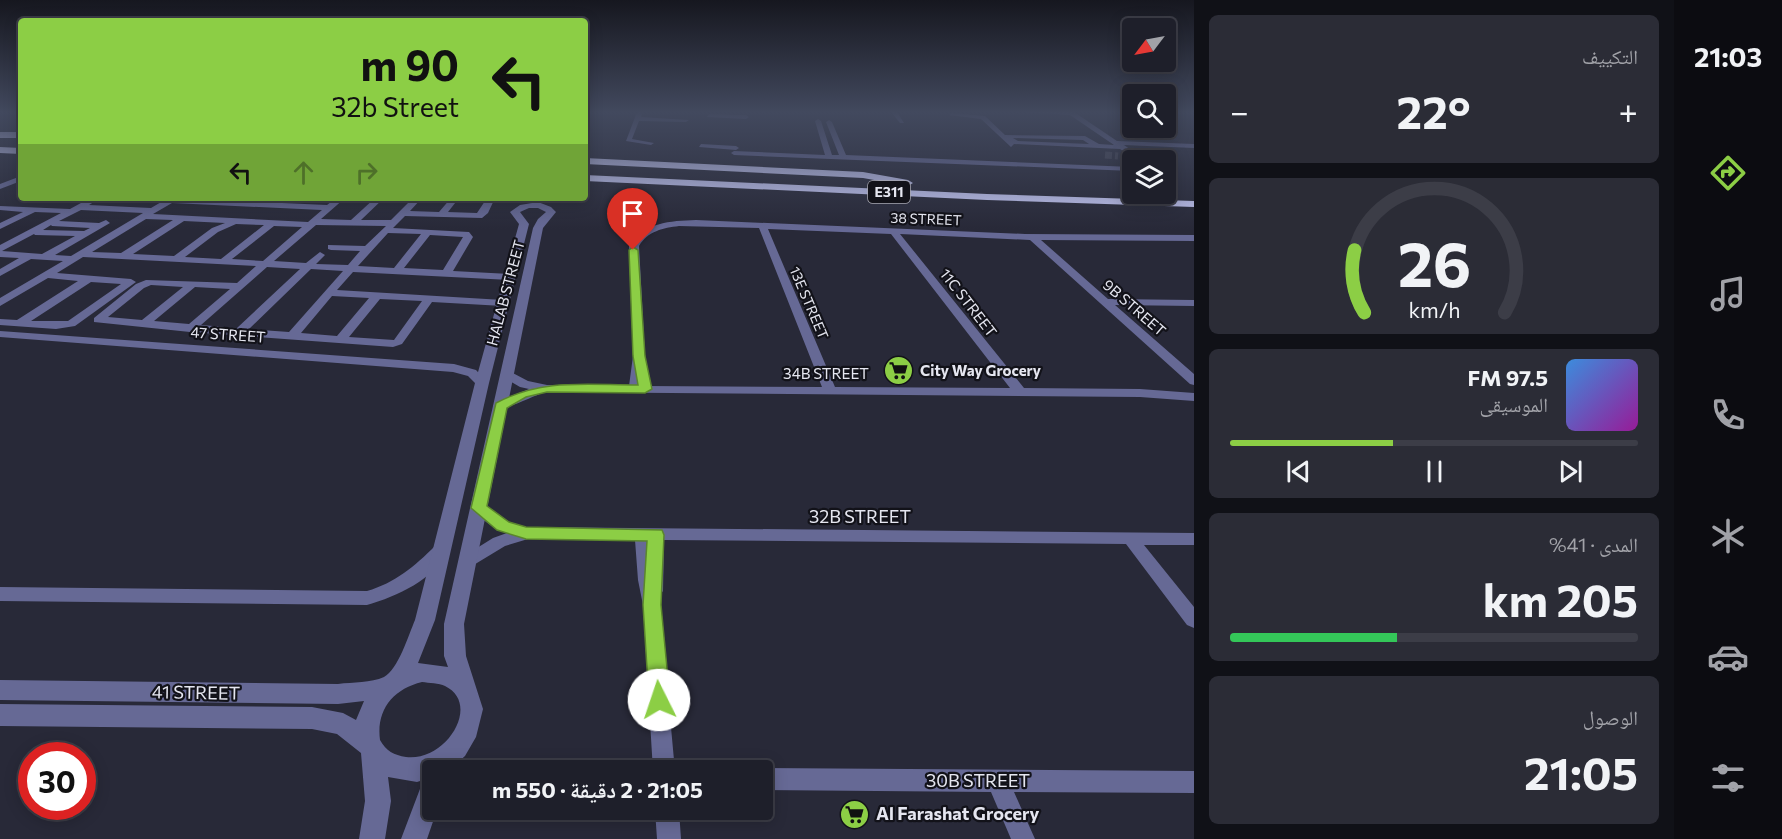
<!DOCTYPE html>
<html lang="ar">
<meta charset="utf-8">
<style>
body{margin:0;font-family:Commissioner,"Noto Naskh Arabic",sans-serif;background:#2b2c36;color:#f1f3f6;direction:rtl;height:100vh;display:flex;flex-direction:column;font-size:22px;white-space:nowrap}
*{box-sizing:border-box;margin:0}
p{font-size:20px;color:#a1a2a8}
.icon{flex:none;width:33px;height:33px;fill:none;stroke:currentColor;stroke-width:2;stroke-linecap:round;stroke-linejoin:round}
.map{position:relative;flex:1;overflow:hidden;direction:ltr}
.panel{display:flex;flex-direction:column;gap:15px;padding:15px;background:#101117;width:480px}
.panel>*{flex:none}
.banner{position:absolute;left:18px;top:18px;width:570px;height:183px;border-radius:6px;box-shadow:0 3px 15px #0003,0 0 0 2px #3c3d47;direction:rtl;background:#8cce45;color:#111;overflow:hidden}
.needle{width:39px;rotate:238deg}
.controls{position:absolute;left:1122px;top:18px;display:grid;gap:12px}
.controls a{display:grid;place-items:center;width:54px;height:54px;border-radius:6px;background:#1e1f2a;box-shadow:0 3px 15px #0003,0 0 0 2px #3c3d47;font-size:30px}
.speed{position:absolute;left:18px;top:742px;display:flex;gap:12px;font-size:30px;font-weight:700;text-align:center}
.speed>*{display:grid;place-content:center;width:78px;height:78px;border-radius:50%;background:#1e1f2a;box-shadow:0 3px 15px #0003,0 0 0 2px #3c3d47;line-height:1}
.speed .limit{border:9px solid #d22;background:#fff;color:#111}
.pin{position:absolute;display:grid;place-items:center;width:51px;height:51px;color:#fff;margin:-62px -26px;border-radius:50% 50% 50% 0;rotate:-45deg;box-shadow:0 0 6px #0007}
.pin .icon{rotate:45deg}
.me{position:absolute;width:66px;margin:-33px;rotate:356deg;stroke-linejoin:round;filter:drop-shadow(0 0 4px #0008)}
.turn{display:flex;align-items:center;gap:21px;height:126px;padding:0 30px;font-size:27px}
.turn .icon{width:78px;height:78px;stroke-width:2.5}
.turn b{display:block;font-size:42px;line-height:51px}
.lanes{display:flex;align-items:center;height:57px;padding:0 30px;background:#0003;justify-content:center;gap:30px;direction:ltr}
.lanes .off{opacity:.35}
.big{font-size:45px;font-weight:700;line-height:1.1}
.panel .tile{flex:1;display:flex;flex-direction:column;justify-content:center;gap:9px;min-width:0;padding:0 21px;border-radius:9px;background:#2b2c36}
.panel .dial{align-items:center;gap:0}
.dial svg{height:156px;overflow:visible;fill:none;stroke:#3c3d47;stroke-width:7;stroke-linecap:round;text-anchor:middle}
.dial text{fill:#f1f3f6;stroke:none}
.song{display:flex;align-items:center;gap:18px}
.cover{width:72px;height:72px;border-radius:9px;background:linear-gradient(135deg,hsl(210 70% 55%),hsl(300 70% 35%))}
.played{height:6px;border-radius:3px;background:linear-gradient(90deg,#8cce45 40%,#3c3d47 40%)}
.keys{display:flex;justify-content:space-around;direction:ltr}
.heat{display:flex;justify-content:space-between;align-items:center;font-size:33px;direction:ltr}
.charge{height:9px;border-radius:4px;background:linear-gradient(90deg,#34c759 41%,#3c3d47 0)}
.trip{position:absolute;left:422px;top:760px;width:351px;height:60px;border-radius:6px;background:#1e1f2a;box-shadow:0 3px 15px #0003,0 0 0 2px #3c3d47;font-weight:700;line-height:60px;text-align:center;direction:rtl}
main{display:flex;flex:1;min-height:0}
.tab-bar{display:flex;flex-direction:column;width:108px;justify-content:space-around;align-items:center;background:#0c0c11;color:#a1a2a8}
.tab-bar .icon{width:42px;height:42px}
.tab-bar .active{color:#8cce45}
.tab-bar b{font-size:27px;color:#f1f3f6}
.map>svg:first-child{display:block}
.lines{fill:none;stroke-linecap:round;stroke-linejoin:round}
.minor-tunnel{stroke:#444554;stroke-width:7;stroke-dasharray:7 3;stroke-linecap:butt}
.minor{fill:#666995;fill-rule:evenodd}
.tertiary{fill:#666995;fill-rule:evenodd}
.motorway{fill:#c3c6f2;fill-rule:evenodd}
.route{fill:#8cce45;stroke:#5b862d;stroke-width:1.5}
.labels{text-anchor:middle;stroke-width:4.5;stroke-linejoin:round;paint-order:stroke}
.shield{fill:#121219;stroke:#a6a6b0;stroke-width:1.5}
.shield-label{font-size:14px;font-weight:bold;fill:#e5e6f0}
.far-street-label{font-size:14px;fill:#e5e6f0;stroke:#121219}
.street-label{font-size:15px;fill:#e5e6f0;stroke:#121219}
.poi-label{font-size:15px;font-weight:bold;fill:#e5e6f0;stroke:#121219;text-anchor:start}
.near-street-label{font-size:18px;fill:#e5e6f0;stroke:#121219}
.near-poi-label{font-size:18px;font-weight:bold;fill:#e5e6f0;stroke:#121219;text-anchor:start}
</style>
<main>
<nav class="tab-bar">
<b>21:03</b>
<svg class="icon active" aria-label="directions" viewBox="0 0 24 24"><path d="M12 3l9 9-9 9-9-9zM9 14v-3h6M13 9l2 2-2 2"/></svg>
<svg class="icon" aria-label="music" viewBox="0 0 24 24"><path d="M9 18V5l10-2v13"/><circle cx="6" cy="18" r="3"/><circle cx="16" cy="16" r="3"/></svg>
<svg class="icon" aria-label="phone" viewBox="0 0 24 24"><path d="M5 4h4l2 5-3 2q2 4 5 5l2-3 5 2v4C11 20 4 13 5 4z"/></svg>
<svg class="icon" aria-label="climate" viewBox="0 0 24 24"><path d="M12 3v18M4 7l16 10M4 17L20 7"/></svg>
<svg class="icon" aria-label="car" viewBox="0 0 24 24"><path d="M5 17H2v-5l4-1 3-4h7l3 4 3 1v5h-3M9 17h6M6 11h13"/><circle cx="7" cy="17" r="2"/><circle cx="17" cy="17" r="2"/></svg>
<svg class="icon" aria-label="filters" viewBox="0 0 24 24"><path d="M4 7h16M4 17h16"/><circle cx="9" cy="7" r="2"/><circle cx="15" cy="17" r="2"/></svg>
</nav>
<section class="panel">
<div class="tile"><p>التكييف</p>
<div class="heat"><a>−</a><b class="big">22°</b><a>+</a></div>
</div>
<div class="tile dial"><svg viewBox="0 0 100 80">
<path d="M14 69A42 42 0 1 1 86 69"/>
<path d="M14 69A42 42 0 0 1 9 37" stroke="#8cce45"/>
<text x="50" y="56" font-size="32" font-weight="700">26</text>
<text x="50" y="72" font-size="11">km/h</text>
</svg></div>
<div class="tile">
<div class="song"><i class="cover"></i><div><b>97.5 FM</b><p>الموسيقى</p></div></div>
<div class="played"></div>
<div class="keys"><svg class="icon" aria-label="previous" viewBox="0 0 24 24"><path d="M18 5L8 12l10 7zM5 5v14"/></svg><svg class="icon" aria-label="pause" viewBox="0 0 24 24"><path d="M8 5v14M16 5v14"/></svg><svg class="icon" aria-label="next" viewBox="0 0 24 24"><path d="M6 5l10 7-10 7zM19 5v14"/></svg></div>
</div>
<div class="tile"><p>المدى · 41%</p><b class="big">205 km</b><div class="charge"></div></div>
<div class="tile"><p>الوصول</p><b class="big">21:05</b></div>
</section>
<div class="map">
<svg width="1194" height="839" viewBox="0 0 1194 839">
<rect width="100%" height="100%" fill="#282938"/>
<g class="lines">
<path class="minor-tunnel" d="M1105,155L1118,156"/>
<path class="minor" d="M637,112H643L641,117L689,120L686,122L639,121L632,139L654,143L651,145L626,141Z
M891,112H897L904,123H900Z
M1023,112H1074L1117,141L1194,144V148L1124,145L1145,160H1137L1120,149L1014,144L1011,147L981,119L949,115L952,113L985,116L1005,135L1085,136L1099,144L1114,145L1070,115ZM1013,138L1083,140L1089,144L1018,141Z
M709,114L746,115L749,117L746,119L707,117Z
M818,119L821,121L832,155H839L826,122L829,120L832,122L846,155L1132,167V171L734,155L731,153L734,151L825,155L815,121Z
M701,144L736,146L739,148L736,150L699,147Z
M21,176V181L0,189V184Z
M90,198H100L89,205L151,208L168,198L327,205L336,198H345L321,219L351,220L375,198H384L361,220H391L413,198H422L410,211L439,212L451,198H459L448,212L477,213L487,198H495L488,213L482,218L405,216L393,228L469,232L473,237L453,271L510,274L515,277L510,280L353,272L337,290L503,300L508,303L503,306L432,302L402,344L393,347L190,332L94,322V318L136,284L146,280L237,283L256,266L83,257L57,273L131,279L136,282L75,326L56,329L0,325V319L17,320L78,281L48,278L0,306V298L63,261L31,259L0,276V269L19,258L0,257V245L61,213L35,212L0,229V223L23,212L0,210V206L70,209ZM172,203L322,210L308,222L153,214ZM81,210L143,213L71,256L55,255L110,223L106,220L99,223L59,221ZM146,219L173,220L121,253L92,252ZM184,221L225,223L212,228L174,256L133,254ZM236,224L264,225L221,259L185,257L218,232ZM51,225L52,226L90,228L84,231L43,230ZM316,225L386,226L365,246L328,245V249L331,250L360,251L348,265L316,264L325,255L320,252L306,263L274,261ZM274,226L302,227L263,261L232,259ZM388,233L421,234L394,268L358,266ZM34,234L35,235L75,236L42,254L2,251ZM430,235L463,237L443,270L404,268ZM267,267L300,269L237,328L201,325ZM311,269L343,271L289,332L249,329ZM91,282L121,284L68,321H31ZM151,285L183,287L142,320L108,317L144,288ZM195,287L230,289L189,324L154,321ZM332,296L369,298L337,336L301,333ZM380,299L422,301L394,340L349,337Z
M696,220L1025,234L1194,235V241L1041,240L1108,299L1194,300V306L1115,305L1194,374V385L1190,384L1030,240L900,234L1024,388L1140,389L1194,393V401L1140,397L545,392C533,396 504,411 495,409L493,406L495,403L529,389L520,387L503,377L501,374L507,370L528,381L547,385L629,386L633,356L629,246C644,222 670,221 696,220ZM679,226L759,228L822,387L642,386L645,356L639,246C648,231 663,228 679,226ZM768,229L891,234L1010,388L835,387Z
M0,331L454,364L476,370L488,383L482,387L478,386L468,376L453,372L0,337Z
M479,503L509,522L526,527L1194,533V545H1144L1194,607V628L1187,625L1126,544L664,540L663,591L659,596L675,771H653L643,605L638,580L635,540L528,539L505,546L467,569L461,568L458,563L461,558L493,538L507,533L497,530L473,512L471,508L473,504Z
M441,544L447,546L449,550C433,580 398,596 367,605L0,601V587L367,591C395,583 415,566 435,546Z
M762,768L1194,771V793L1014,792L1035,839H1011L991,792L762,790V771H755Z
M655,810H679L681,839H657Z"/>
<path class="tertiary" d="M538,202L551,207L556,212L543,228L464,624L466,656L483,709L476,737L465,756L448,771H432V777L417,782L388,777L391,801L385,839H359L365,801L361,753L337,734L312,729L0,726V704L312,707L343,713L356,720L364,701L338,704L0,700V680L338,684C353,682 371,683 384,677C398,670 409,634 415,620L475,383L519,224L510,212L520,205ZM529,208H538L546,212L538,219L533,228L444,624V656L448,667L418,663L435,620L489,383L529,224L520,212ZM422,682C429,683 439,683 445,686C482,704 446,762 406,757C394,755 386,751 380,740C376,710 393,689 422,682Z
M432,777V810H437L427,839H401L423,781Z"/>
<path class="motorway" d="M0,132H21V138H0Z
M0,147L21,148V154L0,153Z
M585,158L863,172L908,180L913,183L908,186L863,178L585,164Z
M585,175L987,194L1194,201V207L987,200L585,181Z"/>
</g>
<linearGradient id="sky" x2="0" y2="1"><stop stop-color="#16171f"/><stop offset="0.49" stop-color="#42495e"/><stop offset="1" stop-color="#42495e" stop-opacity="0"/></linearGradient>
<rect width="1194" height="229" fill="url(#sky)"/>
<path class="route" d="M633,247L638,250L645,356L652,389L645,393L547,392L526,397L507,408L487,506L509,522L526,527L662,530L664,535L661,605L670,700L667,706L659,709L652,706L649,700L643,605L647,541L526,539L497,530L471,508L496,403C543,378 586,385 638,385L633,356L629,250Z"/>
<defs>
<symbol id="supermarket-disc" viewBox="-11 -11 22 22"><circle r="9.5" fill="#8cce45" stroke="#121219"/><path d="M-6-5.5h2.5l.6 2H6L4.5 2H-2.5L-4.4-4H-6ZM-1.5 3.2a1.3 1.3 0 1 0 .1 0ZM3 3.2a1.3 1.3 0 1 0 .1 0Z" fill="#111"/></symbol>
</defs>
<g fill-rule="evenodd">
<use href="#supermarket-disc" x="882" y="354" width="33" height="33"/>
<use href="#supermarket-disc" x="838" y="798" width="33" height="33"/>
</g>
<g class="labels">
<rect class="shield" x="868" y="181" width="42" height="22" rx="4.5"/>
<g class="shield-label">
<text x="889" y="197">E311</text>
</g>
<g class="far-street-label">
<text transform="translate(926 219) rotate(2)" y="5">38 STREET</text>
<text transform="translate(809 303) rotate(67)" y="5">13E STREET</text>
</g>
<g class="street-label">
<text transform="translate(506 293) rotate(-75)" y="5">HALAB STREET</text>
<text transform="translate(968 303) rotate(52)" y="5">11C STREET</text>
<text transform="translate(1134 308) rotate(41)" y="5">9B STREET</text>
<text transform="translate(228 335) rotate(4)" y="5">47 STREET</text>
<text x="826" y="379">34B STREET</text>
</g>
<g class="poi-label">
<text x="920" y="376">City Way Grocery</text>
</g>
<g class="near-street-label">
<text x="860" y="523">32B STREET</text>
<text transform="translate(196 693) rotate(1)" y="6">41 STREET</text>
<text x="978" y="787">30B STREET</text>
</g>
<g class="near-poi-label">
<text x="876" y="820">Al Farashat Grocery</text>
</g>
</g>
</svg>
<div class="controls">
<a><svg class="needle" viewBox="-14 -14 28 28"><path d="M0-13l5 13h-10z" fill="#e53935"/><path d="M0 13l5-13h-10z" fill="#a1a2a8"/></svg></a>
<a><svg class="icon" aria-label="search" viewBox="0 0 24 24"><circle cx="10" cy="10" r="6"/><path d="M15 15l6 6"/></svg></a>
<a><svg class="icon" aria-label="layers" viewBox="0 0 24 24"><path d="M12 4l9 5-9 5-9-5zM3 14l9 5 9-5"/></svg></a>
</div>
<div class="speed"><div class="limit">30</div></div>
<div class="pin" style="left:633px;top:250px;background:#d93025"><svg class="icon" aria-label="arrive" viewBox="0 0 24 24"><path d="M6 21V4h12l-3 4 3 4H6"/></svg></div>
<svg class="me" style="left:659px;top:700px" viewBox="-20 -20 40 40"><circle r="19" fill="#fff"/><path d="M0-13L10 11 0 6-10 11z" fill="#8cce45"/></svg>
<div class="trip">21:05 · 2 دقيقة · 550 m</div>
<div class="banner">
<div class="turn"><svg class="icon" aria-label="left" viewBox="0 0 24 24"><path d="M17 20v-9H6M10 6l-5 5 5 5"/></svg><div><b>90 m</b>32b Street</div></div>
<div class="lanes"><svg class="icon" aria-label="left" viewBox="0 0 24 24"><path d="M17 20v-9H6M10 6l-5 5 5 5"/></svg><svg class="icon off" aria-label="ahead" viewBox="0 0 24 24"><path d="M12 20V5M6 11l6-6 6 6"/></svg><svg class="icon off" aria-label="right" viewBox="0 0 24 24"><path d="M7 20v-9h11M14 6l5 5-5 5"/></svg></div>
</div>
</div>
</main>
